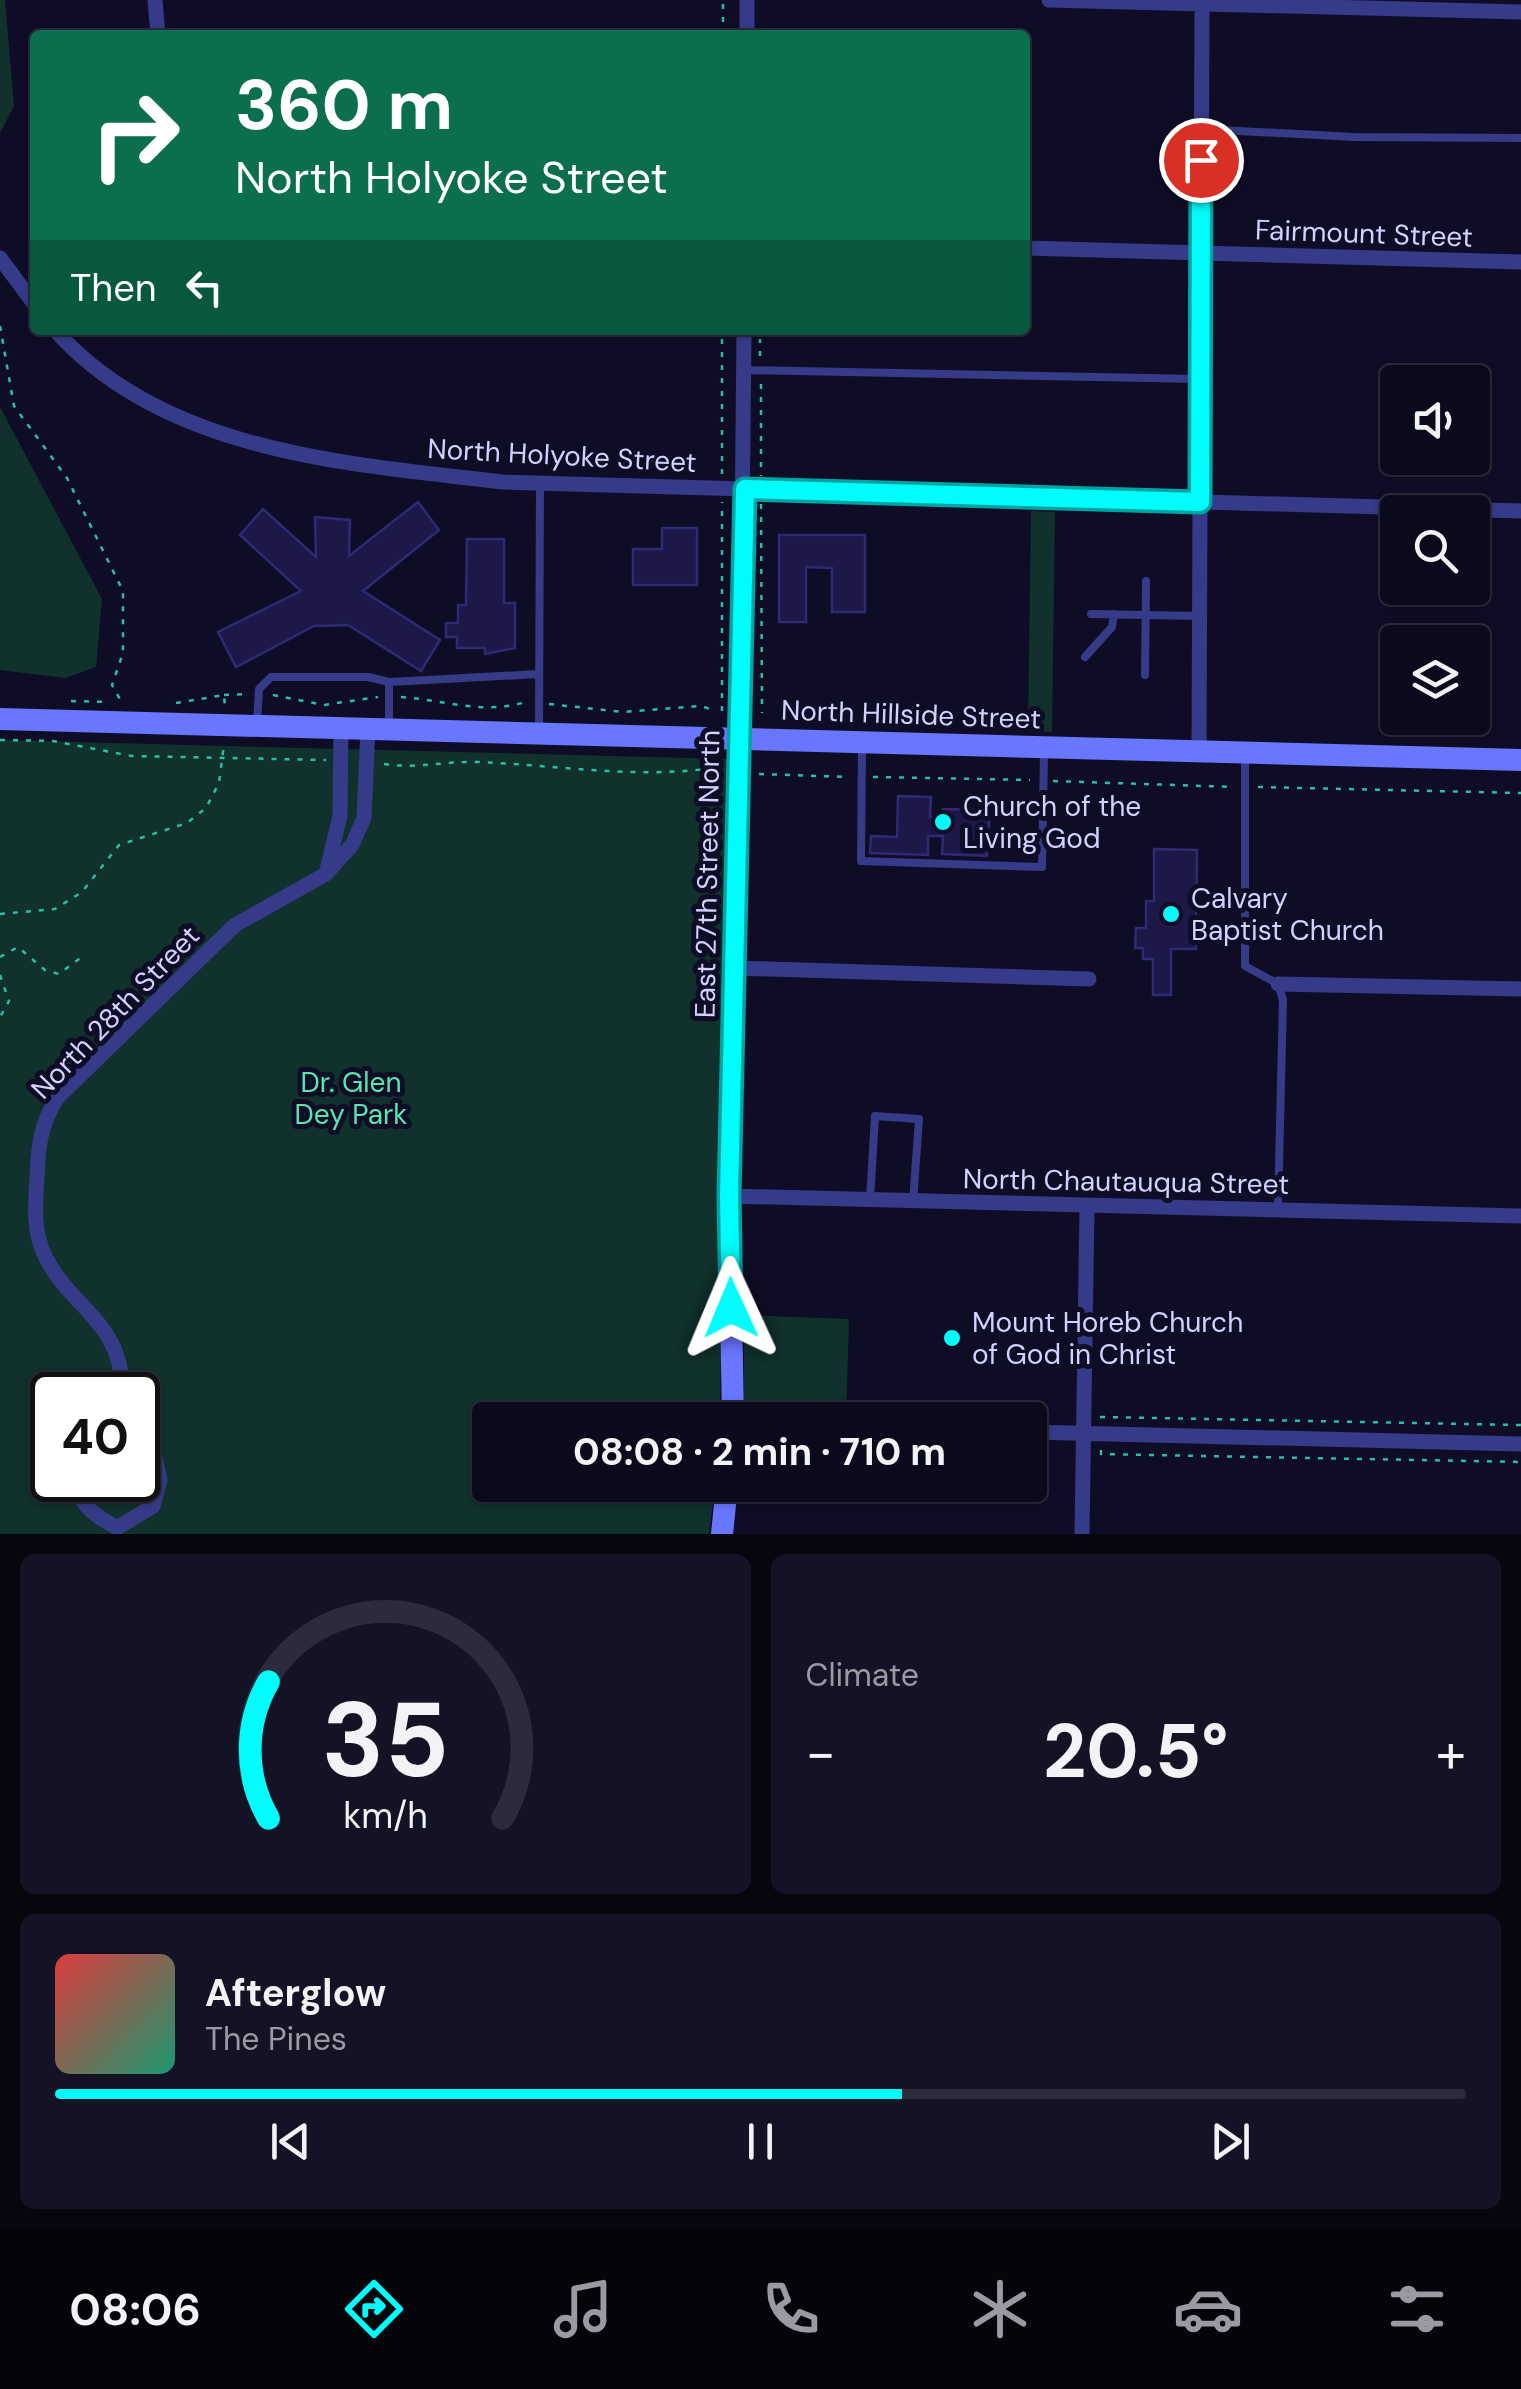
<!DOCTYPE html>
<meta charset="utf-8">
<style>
body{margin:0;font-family:"DM Sans",sans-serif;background:#141325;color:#f1f3f6;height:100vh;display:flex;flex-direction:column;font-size:38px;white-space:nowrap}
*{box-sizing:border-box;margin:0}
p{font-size:32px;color:#9a9aa3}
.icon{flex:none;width:55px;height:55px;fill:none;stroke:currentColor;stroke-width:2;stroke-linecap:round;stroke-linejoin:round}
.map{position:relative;height:1534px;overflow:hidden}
.details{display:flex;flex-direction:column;gap:20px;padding:20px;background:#06060f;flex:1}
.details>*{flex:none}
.top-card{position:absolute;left:30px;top:30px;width:1000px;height:305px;border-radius:10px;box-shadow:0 2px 8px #0004,0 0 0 2px #2b2b3b;background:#0b6e4f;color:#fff;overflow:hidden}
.tools{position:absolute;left:1380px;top:365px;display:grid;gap:20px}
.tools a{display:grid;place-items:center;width:110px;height:110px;border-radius:10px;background:#0b0a1c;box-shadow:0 2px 8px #0004,0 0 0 2px #2b2b3b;font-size:50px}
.speed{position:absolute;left:30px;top:1372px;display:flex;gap:20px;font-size:50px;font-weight:700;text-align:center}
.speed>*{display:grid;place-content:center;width:130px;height:130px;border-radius:50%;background:#0b0a1c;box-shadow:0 2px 8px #0004,0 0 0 2px #2b2b3b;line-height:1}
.speed .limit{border:5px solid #111;border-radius:15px;background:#fff;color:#111}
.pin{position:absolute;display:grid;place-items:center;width:85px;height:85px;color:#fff;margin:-42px;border:5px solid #fff;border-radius:50%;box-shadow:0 2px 10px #0007}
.me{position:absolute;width:110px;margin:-55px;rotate:359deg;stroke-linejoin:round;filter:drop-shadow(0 0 8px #0008)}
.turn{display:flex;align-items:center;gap:35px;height:210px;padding:0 40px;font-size:45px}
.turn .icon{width:130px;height:130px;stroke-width:2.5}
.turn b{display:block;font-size:70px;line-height:85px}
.then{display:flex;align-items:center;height:95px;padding:0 40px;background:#0003;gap:20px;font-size:38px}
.big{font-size:75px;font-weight:700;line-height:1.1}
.details .tile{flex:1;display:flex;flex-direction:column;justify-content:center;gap:15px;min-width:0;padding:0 35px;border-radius:15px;background:#141325}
.details .dial{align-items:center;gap:0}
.dial svg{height:260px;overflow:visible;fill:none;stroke:#2b2b3b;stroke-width:7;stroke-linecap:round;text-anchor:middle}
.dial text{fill:#f1f3f6;stroke:none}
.song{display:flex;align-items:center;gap:30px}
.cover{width:120px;height:120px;border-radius:15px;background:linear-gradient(135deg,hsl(0 70% 55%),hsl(160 70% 35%))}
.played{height:10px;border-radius:5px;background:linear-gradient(90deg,#00fdfb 60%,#2b2b3b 60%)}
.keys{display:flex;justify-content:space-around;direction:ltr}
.heat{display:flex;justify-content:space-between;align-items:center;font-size:55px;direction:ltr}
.details .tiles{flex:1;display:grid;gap:20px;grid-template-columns:1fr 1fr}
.tile:last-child{grid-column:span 2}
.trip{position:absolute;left:472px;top:1402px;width:575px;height:100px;border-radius:10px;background:#0b0a1c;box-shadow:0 2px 8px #0004,0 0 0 2px #2b2b3b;font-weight:700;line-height:100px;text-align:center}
.tabs{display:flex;height:160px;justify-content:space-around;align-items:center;background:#04040b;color:#9a9aa3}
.tabs .icon{width:70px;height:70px}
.tabs .on{color:#00fdfb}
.tabs b{font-size:45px;color:#f1f3f6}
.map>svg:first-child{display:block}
.green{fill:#10312c;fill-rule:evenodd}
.building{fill:#1d1848;stroke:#2f2976;stroke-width:2.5}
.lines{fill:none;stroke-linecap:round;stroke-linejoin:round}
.path{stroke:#27bfa5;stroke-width:2.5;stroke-dasharray:5 8;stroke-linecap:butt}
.lane{stroke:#353b88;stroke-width:8}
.street{stroke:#353b88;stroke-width:15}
.secondary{stroke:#6976ff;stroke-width:22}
.route-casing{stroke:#00a4a3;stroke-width:25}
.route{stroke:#00fdfb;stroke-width:18}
.poi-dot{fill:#00fdfb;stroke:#0f0d26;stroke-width:4}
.labels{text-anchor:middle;stroke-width:10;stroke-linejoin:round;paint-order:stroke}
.street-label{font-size:28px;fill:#d3d2ff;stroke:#0f0d26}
.poi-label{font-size:28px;fill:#d3d2ff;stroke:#0f0d26;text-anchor:start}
.park-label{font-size:28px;fill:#56e7b3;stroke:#0f0d26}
</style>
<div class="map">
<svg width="1521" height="1534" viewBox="0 0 1521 1534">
<rect width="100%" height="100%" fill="#0f0d26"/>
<path class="green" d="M0,0H5L14,106L0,133Z
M0,407L102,599L96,667L65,678L0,670Z
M1031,511L1055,512L1052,732L1028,731Z
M0,740L727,759L720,1420H490V1485H715L709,1534H0ZM52,1395H138V1480H52Z
M744,1315L849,1319L846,1420H758L744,1407Z"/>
<path class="building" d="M418,502L439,530L363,591L440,640L421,671L348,625L314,626L236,667L218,632L301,591L240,535L263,509L316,557L315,517L350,520L349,556Z
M662,528H697V585H633V549H662Z
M779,535H865V612H832V568L806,567V622H779Z
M467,539H504V603H515V648L485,654V648H457V637H446V623H458V605H466Z
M898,796L931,797L930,817H943V809L989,810V827L978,834V843H987V856L942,854L943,836H928V855L870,853L871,836L897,837Z
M1154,849L1197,850L1196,949H1171V995H1153V959H1143V948H1135L1136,928H1146V901H1154Z"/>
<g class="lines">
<path class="path" d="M723,35V0
M0,326L14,406L67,478L123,591V653L112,685L121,701
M760,356V339
M761,384V476
M722,474V330
M761,504L762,713
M224,695L246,694
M273,695L324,705L378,697
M401,697C444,700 483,715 526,702
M71,701L108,702
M176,703L224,695L225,708
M549,704L623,712L701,706L716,711
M722,711V502
M0,740L53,741L132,756L326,760
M384,764C416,769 445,761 478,762C558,765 639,780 720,767
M759,774L850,777
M873,777L1030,780
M1053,781L1235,787
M1258,787L1521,793
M0,914L55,909L82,892L119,845L187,823L206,808L219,783L224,744
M0,957L18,947L45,970L59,974L83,956
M0,975L9,1001L0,1017
M1100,1417L1521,1425
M1101,1450V1454L1521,1462"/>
<path class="lane" d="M1201,129L1354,137L1521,138
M744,370L1199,379
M1091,614L1200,616
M1085,657L1112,627L1114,614
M1145,675L1146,581
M389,682V725
M257,723L259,689L271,677H368L389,682L539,674
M539,729L540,483
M862,747L861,861L1042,867L1044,753
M1245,758V966L1278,984L1283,1000L1278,1208
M870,1200L875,1116L919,1119L913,1202"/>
<path class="street" d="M155,0L158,35
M1049,0L1521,12
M747,35V0
M1025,248L1521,262
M0,258L35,305
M55,330C164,453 350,464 503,482L1521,511
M740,739L744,330
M1199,751L1202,0
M327,870L340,816L341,728
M735,968L1089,979
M1278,984L1521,989
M729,1196L1521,1216
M122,1395C124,1321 72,1311 45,1256C33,1232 35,1205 37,1179C38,1147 40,1126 57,1098L235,925L326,874L352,845L364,818L368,729
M1030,1432L1521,1444
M77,1480C78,1506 96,1516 117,1528
M117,1528L153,1506L160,1480L154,1453L138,1442
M1082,1534L1087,1207"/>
<path class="secondary" d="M0,719L1521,760
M733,1420L729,1196L740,739
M722,1534L727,1485"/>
</g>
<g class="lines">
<defs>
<path id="route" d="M731,1308L729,1196L745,489L1200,502L1201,160"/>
</defs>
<use href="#route" class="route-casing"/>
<use href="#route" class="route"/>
</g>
<g class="poi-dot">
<circle cx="943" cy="822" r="10"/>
<circle cx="1171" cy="914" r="10"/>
<circle cx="952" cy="1338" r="10"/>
</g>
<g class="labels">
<g class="street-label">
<text transform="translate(1364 233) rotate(2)" y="10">Fairmount Street</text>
<text transform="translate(562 455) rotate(3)" y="10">North Holyoke Street</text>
<text transform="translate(911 714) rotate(2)" y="10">North Hillside Street</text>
<text transform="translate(707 874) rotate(-89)" y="10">East 27th Street North</text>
<text transform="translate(115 1012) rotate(-46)" y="10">North 28th Street</text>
<text transform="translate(1126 1181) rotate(1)" y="10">North Chautauqua Street</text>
</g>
<g class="poi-label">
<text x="963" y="816">Church of the<tspan x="963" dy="32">Living God</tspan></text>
<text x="1191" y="908">Calvary<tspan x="1191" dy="32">Baptist Church</tspan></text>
<text x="972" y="1332">Mount Horeb Church<tspan x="972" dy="32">of God in Christ</tspan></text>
</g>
<g class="park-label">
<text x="351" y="1092">Dr. Glen<tspan x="351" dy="32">Dey Park</tspan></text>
</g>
</g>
</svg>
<div class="tools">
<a><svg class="icon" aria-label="sound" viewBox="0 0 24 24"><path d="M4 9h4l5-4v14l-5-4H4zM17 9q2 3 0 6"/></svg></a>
<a><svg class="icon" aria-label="search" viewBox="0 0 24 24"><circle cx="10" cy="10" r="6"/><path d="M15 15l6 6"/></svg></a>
<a><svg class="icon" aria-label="layers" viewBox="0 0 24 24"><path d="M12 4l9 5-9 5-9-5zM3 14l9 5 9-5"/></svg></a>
</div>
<div class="speed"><div class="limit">40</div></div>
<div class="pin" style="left:1201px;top:160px;background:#d93025"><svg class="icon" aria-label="arrive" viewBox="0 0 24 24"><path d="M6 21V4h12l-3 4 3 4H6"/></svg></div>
<svg class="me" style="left:731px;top:1308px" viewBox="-20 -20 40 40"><path d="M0-17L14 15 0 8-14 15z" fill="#00fdfb" stroke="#fff" stroke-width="4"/></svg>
<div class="trip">08:08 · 2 min · 710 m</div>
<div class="top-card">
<div class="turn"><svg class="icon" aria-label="right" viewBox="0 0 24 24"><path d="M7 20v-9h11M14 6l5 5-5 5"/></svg><div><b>360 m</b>North Holyoke Street</div></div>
<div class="then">Then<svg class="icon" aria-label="left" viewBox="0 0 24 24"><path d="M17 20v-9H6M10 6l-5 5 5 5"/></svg></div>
</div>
</div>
<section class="details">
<div class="tiles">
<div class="tile dial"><svg viewBox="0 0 100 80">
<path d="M14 69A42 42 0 1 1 86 69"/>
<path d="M14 69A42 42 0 0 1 14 27" stroke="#00fdfb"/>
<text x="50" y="56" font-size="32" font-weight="700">35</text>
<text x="50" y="72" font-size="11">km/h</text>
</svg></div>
<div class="tile"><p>Climate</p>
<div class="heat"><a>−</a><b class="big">20.5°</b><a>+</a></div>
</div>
<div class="tile">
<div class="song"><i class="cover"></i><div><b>Afterglow</b><p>The Pines</p></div></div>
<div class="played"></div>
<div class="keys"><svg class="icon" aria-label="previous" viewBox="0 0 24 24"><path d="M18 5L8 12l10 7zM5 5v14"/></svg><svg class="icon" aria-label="pause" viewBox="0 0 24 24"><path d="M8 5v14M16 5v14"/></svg><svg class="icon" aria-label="next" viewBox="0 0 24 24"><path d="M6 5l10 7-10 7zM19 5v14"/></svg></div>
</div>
</div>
</section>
<nav class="tabs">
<b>08:06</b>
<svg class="icon on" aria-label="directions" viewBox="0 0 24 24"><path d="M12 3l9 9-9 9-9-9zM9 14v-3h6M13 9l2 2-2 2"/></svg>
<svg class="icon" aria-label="music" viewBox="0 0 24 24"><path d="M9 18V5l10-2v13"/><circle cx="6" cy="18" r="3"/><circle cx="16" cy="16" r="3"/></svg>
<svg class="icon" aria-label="phone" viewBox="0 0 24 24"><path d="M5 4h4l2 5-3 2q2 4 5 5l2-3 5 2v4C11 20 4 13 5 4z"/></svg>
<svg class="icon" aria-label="climate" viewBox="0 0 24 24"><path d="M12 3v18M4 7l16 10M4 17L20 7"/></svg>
<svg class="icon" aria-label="car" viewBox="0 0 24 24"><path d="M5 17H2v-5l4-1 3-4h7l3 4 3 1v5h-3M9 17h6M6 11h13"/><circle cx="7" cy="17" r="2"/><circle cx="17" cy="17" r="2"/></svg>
<svg class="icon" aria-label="filters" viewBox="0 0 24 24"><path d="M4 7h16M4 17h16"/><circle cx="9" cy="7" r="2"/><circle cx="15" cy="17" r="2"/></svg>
</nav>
